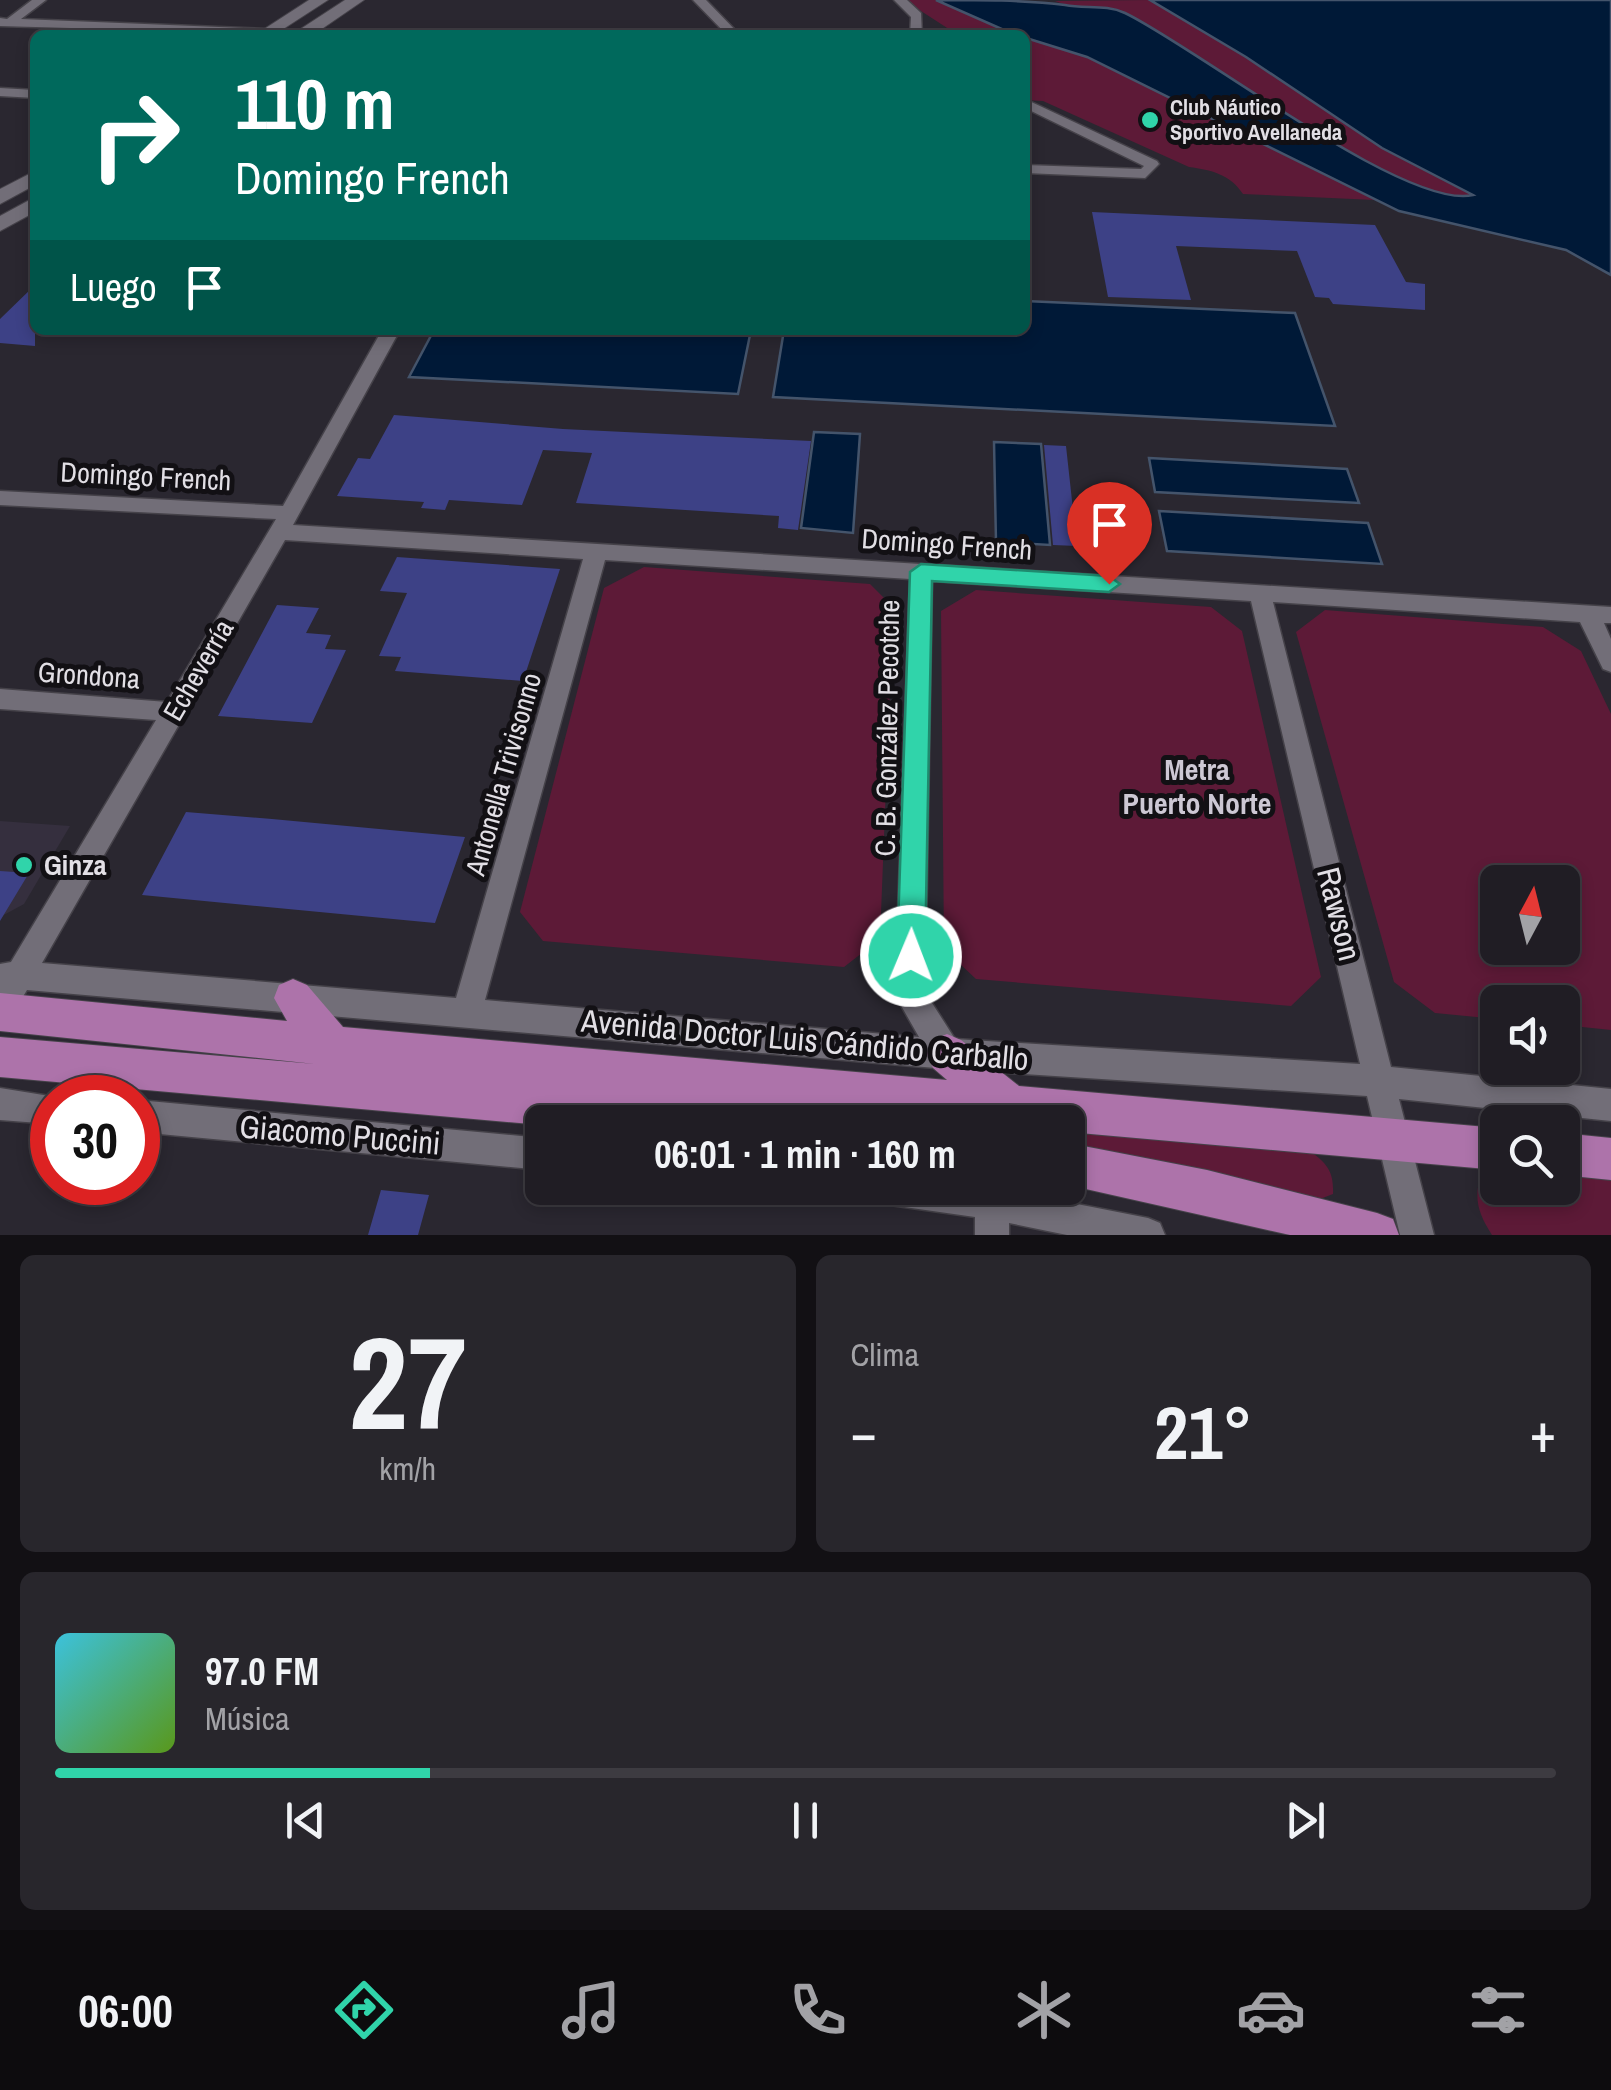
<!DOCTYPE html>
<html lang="es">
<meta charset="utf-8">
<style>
body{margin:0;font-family:"Archivo Narrow",sans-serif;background:#28262c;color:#f1f3f6;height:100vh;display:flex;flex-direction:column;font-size:38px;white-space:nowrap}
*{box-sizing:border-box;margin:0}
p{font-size:32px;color:#a2a2a6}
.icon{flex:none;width:55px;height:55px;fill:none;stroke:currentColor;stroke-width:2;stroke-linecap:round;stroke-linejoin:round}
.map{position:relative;height:1235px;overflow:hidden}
.sheet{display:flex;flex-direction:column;gap:20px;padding:20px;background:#121014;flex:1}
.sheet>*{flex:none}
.hud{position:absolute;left:30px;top:30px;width:1000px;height:305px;border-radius:15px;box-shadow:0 5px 15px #0003,0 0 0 2px #3d3b41;background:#00695c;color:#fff;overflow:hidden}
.needle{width:65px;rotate:7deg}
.controls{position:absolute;left:1480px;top:865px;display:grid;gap:20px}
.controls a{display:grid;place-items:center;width:100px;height:100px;border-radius:15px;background:#201d24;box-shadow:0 5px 15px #0003,0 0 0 2px #3d3b41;font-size:50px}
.speed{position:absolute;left:30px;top:1075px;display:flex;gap:20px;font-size:50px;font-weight:700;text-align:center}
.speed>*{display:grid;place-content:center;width:130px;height:130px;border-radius:50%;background:#201d24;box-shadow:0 5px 15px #0003,0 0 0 2px #3d3b41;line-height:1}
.speed .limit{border:15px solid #d22;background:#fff;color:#111}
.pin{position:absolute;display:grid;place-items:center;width:85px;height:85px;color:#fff;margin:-102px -42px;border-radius:50% 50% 50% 0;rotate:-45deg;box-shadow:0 0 10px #0007}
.pin .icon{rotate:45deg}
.me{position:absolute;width:110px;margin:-55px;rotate:1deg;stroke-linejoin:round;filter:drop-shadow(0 0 8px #0008)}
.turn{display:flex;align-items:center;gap:35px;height:210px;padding:0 40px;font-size:45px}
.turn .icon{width:130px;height:130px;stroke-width:2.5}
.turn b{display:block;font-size:70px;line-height:85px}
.then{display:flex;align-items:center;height:95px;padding:0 40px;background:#0003;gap:20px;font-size:38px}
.big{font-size:75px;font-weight:700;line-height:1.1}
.sheet .tile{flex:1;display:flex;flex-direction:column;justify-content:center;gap:15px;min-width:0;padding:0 35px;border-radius:15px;background:#28262c}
.sheet .dial{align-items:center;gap:0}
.dial b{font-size:130px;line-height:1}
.song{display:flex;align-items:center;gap:30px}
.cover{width:120px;height:120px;border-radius:15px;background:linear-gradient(135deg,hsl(190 70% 55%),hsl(90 70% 35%))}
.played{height:10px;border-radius:5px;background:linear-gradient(90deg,#30d4aa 25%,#3d3b41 25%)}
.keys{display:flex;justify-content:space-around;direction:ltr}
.heat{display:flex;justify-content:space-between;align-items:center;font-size:55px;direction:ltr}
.sheet .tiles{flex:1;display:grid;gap:20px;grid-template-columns:1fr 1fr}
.tile:last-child{grid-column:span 2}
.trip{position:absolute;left:525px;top:1105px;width:560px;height:100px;border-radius:15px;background:#201d24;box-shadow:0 5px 15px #0003,0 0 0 2px #3d3b41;font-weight:700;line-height:100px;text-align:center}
.menu{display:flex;height:160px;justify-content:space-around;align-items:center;background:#0d0c0e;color:#a2a2a6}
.menu .icon{width:70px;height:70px}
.menu .selected{color:#30d4aa}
.menu b{font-size:45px;color:#f1f3f6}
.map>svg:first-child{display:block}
.built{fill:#352f3e}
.green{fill:#5d1a37;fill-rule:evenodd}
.water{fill:#001937;stroke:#44546b;stroke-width:2.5}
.building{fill:#3d4186}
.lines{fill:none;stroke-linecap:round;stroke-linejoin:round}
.street-casing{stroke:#454249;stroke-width:3}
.secondary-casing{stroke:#454249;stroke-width:2}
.primary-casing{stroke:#454249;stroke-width:2}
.street{fill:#726e78;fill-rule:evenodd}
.secondary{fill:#726e78;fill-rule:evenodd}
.primary{fill:#ad73aa;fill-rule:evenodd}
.route{fill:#30d4aa;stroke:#1f8a6e;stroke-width:2.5}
.poi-dot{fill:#30d4aa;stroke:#121014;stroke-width:4}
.labels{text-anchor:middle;stroke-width:10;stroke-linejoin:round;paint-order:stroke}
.far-poi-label{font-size:22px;font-weight:bold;fill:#e2dfe5;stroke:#121014;text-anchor:start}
.street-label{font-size:28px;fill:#e2dfe5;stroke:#121014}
.poi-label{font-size:28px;font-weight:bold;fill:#e2dfe5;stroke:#121014;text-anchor:start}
.neighbourhood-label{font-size:30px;font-weight:bold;fill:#cdc8d4;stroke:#121014}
.near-street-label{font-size:32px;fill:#e2dfe5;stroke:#121014}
</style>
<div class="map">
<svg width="1611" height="1235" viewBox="0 0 1611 1235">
<rect width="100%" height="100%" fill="#2a2730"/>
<path class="built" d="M0,821L70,826L24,904L0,917Z"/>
<path class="green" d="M904,0H936L1015,35H958Z
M1150,0L1246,57L1382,148L1475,196C1389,207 1207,49 1123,12C1101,3 1076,10 1055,1Z
M1025,38L1087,57L1375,200L1243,194C1230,174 1211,170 1189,167L1043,101L1025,100Z
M644,567L870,584L893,607L880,939L844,967L543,941L520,912L604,588Z
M976,590L1211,607L1242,631L1321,977L1291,1006L976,979L944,949L941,611Z
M1325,610L1543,627L1581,651L1611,714V1030L1563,1025L1562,1002H1498L1497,1019L1435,1013L1394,982L1296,632ZM1562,882V948H1498V882Z
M1068,1127L1311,1152C1328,1164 1334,1173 1333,1194L1320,1199L1194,1172L1068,1150Z
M1497,1167L1498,1188H1562L1563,1173L1611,1178V1235H1492C1479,1215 1473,1199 1481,1175Z"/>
<path class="water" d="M936,0C979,0 1025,0 1065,5C1085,9 1106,4 1125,13C1196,47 1406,211 1473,195L1382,148L1246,57L1150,0H1611V275L1566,250L1399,211L1087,57L1013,34Z
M1025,301L1295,313L1335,426L773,397L784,330H1025Z
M434,330H751L738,394L409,377Z
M814,432L860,434L853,533L801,528Z
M994,442L1041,444L1050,545L996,542Z
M1149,458L1347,469L1359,503L1155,492Z
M1159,511L1368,523L1382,564L1167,551Z"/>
<path class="building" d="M1092,212L1375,225L1406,282L1425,284V310L1333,304L1329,298L1315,297L1297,251L1176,246L1191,300L1108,297Z
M35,285V346L0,343V319Z
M394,415L563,429L811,441L798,530L778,528L779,516L576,503L592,453L543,450L522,505L449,500L445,510L421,508L424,502L337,496L358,458L370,459Z
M1044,445L1066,446L1077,546L1053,545Z
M397,557L560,569L523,681L395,671L401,657L379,656L407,593L380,591Z
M277,605L319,608L306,633L331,635L325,649L346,650L312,723L218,716Z
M186,812L272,819L465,837L435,923L142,895Z
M0,871L29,873L0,921Z
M381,1190L429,1195L418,1235H368Z"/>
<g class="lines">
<defs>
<path id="street" d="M32,0H46L21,19L316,31L322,35L0,26V18L7,19Z
M693,0H706L740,35H727Z
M894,0H907L921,13L922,35H910L911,17Z
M0,88L35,90V98L0,96Z
M1025,99L1157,161L1159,164L1145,178L1025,173V165L1141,169L1144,166L1025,108Z
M382,330H400L293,525L1611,607V623H1604L1611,639V672L1603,669L1580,622L1273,602L1391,1067L1611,1089V1121L1399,1099L1434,1235H1400L1367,1096L947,1069L27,990L10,1018L0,1022V964L11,962L156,720L0,709V689L167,702L276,519L0,505V491L283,506ZM285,540L583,559L456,998L42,963ZM605,560L910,579L895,995L919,1037L485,1000ZM932,581L1251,601L1360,1064L955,1039L925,992Z
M0,1088L62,1098H52V1124L0,1120Z
M138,1100L542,1138V1170L138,1132Z
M867,1188H996L1148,1218L1160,1223L1165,1235H1067L1009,1223V1235H975V1217L883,1204L872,1199Z"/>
<path id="secondary" d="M309,0H328L274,35H255Z
M345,0H364L313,35H298L299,30Z
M35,171V185L0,204V189Z
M35,197V212L0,231V216Z"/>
<path id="primary" d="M293,979L307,985L343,1027L947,1080L933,1068L927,1054L933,1040L947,1034L961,1040L1019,1086L1498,1128V1170L1068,1132V1122H965L747,1103L757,1107L763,1122L542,1125L0,1077V1037L315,1064L0,1031V993L287,1021L274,998L279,985Z
M1562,1133L1611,1138V1180L1562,1175Z
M1068,1143L1207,1170L1377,1213L1393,1219L1399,1235H1290L1068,1185Z"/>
</defs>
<use href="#street" class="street-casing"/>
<use href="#secondary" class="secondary-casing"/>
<use href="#primary" class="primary-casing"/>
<use href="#street" class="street"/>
<use href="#secondary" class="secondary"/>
<use href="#primary" class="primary"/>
</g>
<path class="route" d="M921,564L1109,576L1120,584L1109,592L932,581L925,956L921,966L911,970L901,966L897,956L910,572Z"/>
<g class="poi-dot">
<circle cx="1150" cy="120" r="10"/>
<circle cx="24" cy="865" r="10"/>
</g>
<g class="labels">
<g class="far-poi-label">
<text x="1170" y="115">Club Náutico<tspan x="1170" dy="25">Sportivo Avellaneda</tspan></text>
</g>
<g class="street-label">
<text transform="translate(146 476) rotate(3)" y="10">Domingo French</text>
<text transform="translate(947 544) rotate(4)" y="10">Domingo French</text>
<text transform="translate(198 670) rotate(-60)" y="10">Echeverría</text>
<text transform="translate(89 675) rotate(4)" y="10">Grondona</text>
<text transform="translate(887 728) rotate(-89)" y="10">C. B. González Pecotche</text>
<text transform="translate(503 774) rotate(-74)" y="10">Antonella Trivisonno</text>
</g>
<g class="poi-label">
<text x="44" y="875">Ginza</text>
</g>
<g class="neighbourhood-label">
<text x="1197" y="780">Metra<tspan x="1197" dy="34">Puerto Norte</tspan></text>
</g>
<g class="near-street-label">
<text transform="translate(1339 914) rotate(76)" y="11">Rawson</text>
<text transform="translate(805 1040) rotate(5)" y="11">Avenida Doctor Luis Cándido Carballo</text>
<text transform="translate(340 1135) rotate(5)" y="11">Giacomo Puccini</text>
</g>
</g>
</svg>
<div class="controls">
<a><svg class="needle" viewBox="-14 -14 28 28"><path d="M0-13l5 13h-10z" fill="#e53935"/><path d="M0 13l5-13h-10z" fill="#a2a2a6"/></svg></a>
<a><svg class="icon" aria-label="sound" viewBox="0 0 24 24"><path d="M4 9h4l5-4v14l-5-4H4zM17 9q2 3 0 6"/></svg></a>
<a><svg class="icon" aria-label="search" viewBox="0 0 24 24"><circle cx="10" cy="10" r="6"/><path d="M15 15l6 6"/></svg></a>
</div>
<div class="speed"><div class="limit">30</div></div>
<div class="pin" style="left:1109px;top:584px;background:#d93025"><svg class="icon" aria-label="arrive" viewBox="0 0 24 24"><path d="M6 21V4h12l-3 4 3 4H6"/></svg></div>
<svg class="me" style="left:911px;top:956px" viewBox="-20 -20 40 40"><circle r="17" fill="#30d4aa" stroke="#fff" stroke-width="3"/><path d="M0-11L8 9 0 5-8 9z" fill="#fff"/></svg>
<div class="trip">06:01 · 1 min · 160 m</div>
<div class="hud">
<div class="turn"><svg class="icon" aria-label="right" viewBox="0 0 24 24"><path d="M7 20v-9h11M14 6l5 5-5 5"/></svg><div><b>110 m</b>Domingo French</div></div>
<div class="then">Luego<svg class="icon" aria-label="arrive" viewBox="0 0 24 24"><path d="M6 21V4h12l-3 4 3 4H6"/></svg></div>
</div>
</div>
<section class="sheet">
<div class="tiles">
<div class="tile dial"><b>27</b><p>km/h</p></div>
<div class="tile"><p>Clima</p>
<div class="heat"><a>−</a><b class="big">21°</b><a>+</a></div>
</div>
<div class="tile">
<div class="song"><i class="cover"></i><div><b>97.0 FM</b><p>Música</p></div></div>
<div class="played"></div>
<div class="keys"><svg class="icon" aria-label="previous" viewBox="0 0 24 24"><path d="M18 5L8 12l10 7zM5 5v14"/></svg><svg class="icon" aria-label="pause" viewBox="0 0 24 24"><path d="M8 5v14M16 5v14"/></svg><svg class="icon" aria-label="next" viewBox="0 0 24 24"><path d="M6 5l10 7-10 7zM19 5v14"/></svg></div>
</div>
</div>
</section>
<nav class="menu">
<b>06:00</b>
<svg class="icon selected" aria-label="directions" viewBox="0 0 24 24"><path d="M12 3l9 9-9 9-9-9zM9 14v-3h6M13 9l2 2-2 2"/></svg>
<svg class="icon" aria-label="music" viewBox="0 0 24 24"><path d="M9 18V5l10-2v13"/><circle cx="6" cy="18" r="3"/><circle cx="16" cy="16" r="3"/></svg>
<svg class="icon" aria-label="phone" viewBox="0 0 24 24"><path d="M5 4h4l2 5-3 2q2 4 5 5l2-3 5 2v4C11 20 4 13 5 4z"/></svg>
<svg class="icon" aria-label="climate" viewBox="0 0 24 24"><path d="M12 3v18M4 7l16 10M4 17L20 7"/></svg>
<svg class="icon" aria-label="car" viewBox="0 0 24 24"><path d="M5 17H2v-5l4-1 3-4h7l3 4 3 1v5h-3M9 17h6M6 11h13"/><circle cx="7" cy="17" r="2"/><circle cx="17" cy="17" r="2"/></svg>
<svg class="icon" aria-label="filters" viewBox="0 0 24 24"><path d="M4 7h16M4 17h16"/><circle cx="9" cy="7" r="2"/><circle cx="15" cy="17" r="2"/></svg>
</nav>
